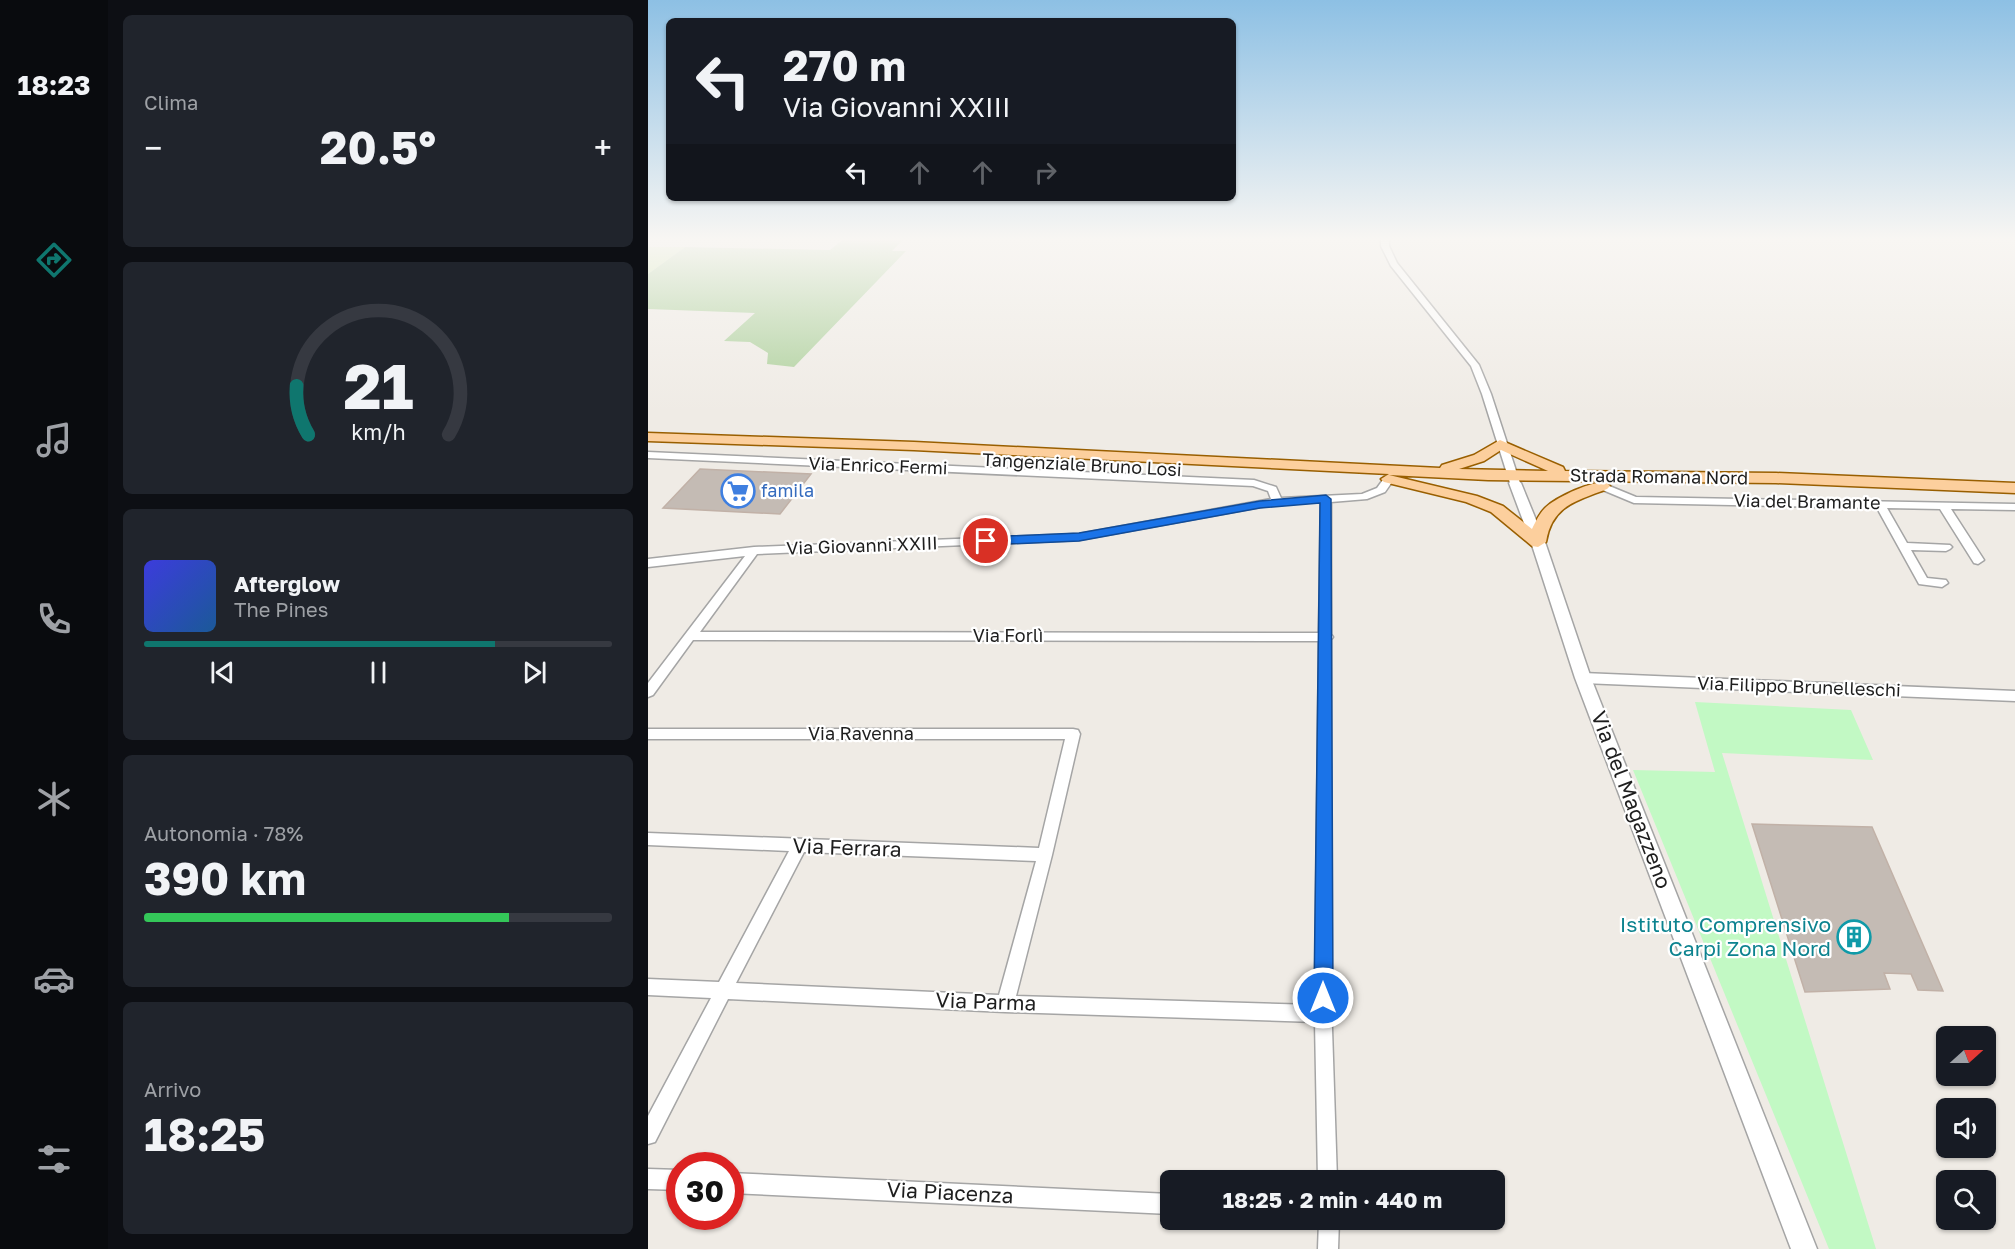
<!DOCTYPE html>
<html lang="it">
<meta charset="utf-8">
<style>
body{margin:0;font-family:"Golos Text",sans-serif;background:#20242c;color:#f1f3f6;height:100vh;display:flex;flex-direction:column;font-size:22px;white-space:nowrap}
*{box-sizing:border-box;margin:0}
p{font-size:20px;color:#9ea1a6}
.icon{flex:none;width:33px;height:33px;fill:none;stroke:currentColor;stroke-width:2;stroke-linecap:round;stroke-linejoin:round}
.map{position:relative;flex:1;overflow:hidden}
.details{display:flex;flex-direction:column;gap:15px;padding:15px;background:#0d0f14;width:540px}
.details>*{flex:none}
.banner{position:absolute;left:18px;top:18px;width:570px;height:183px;border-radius:9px;box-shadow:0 2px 4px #0004;background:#171b24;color:#f1f3f6;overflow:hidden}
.needle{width:39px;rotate:69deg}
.fabs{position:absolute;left:1288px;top:1026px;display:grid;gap:12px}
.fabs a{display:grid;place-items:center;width:60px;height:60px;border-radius:9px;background:#171b24;box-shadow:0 2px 4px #0004;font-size:30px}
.speed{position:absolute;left:18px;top:1152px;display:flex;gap:12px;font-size:30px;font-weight:700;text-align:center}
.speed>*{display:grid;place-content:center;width:78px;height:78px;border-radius:50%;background:#171b24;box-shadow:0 2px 4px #0004;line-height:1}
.speed .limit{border:9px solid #d22;background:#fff;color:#111}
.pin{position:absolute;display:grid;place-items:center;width:51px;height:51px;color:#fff;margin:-26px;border:3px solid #fff;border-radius:50%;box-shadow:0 2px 6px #0007}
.me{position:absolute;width:66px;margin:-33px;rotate:0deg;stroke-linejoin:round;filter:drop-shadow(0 0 4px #0008)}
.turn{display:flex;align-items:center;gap:21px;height:126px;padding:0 18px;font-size:27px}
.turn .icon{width:78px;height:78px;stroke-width:2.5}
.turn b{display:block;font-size:42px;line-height:51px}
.lanes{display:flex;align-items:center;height:57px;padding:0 18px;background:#0003;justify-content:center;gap:30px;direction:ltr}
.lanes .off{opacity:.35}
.big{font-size:45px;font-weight:700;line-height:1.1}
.details .tile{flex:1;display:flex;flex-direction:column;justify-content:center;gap:9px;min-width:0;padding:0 21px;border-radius:9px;background:#20242c}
.details .dial{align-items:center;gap:0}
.dial svg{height:156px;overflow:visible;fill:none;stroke:#363941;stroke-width:7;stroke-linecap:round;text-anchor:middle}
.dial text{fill:#f1f3f6;stroke:none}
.song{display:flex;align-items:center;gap:18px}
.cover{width:72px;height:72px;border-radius:9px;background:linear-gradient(135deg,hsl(240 70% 55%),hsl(210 70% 35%))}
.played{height:6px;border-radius:3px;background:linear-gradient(90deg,#0f766e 75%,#363941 75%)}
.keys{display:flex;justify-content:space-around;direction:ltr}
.heat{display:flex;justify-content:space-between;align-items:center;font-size:33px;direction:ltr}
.charge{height:9px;border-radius:4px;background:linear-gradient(90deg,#34c759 78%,#363941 0)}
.trip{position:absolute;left:512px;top:1170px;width:345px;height:60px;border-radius:9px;background:#171b24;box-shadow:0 2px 4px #0004;font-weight:700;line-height:60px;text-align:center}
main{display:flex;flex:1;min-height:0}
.menu{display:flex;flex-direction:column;width:108px;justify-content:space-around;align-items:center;background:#090b0e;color:#9ea1a6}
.menu .icon{width:42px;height:42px}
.menu .on{color:#0f766e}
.menu b{font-size:27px;color:#f1f3f6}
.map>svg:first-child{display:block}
.grass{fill:#cce9aa}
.forest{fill:#abcf99}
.park{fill:#c2f9c4}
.building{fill:#c4bbb4;stroke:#c1b1a7;stroke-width:1.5}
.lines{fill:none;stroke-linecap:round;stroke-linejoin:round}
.minor-casing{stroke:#a5a5a5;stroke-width:3}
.tertiary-casing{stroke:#a5a5a5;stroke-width:3}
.primary-casing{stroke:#995f00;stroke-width:3}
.minor{fill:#fff;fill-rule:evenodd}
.tertiary{fill:#fff;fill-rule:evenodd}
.primary{fill:#fccf9d;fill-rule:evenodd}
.route{fill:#1a73e8;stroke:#114b97;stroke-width:1.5}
.labels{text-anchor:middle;stroke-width:4.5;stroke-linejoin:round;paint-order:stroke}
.street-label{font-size:18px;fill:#1e1e1e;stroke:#fff}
.shop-label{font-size:18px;fill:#366cbe;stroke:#fff;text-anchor:start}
.near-street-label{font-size:21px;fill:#1e1e1e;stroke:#fff}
.near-culture-label{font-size:21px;fill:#0d838f;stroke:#fff;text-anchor:end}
</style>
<main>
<nav class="menu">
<b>18:23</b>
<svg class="icon on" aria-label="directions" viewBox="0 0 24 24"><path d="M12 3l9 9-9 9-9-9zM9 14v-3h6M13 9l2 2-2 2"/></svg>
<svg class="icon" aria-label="music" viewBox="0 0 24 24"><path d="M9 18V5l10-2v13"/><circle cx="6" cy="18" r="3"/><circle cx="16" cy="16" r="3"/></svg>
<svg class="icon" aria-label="phone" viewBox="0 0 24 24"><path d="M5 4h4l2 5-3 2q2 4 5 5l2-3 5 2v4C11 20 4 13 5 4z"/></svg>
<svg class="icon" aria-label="climate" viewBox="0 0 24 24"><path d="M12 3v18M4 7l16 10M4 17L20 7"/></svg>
<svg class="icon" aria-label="car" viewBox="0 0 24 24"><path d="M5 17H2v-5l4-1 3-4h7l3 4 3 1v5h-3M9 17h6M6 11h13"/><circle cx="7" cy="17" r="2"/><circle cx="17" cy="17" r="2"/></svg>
<svg class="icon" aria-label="filters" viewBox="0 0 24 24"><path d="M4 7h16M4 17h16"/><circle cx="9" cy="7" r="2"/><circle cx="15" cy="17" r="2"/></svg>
</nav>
<section class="details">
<div class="tile"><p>Clima</p>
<div class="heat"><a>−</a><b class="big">20.5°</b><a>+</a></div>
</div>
<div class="tile dial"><svg viewBox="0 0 100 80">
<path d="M14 69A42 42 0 1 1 86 69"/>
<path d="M14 69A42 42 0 0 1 8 44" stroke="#0f766e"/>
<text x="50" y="56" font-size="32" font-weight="700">21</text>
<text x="50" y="72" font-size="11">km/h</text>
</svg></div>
<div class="tile">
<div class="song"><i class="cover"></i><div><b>Afterglow</b><p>The Pines</p></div></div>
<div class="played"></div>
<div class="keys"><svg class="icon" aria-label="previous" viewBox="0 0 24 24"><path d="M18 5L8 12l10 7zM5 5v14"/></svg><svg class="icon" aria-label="pause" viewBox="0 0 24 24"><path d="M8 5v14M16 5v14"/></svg><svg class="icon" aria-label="next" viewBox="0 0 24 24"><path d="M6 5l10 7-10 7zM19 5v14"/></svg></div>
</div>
<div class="tile"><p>Autonomia · 78%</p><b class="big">390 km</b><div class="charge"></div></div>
<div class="tile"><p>Arrivo</p><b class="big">18:25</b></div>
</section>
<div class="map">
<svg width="1367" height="1249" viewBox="0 0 1367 1249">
<rect width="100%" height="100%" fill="#efebe5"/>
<path class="grass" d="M0,247H37L0,274Z"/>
<path class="forest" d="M198,237H258L244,251H258L146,367L119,364L120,353L102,342L76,341L107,313L0,309V274L37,247L182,250Z"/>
<path class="park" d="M1047,702L1203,710L1225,760L1074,753L1228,1249H1181L985,770L1067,772Z"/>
<path class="building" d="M52,469L163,474L132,514L15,508Z
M1104,824L1224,827L1295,991L1270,990L1263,974L1236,973L1242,989L1157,992Z"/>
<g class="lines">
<defs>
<path id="minor" d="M733,237H741V246L749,263L831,365L843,394L872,483L871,485L867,486L862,483L834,394L823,366L743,266L733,246Z
M0,452L606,480L628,487L633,498L714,494L729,488L737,477H745L746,479L737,492L719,499L683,502V634L685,637L683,640V998L689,1180H670L667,1022L357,1012L80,999L7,1142L0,1144V1116L63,998L0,995V979L71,982L141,851L0,845V833L391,848L417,739H0V729H425L430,730L432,734L404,855L368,996L667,1005L671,641L45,640L5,695L0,697V683L97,556L0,567V559L106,547L431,534L623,499L620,491L605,486L0,458ZM673,502L671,633L52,632L109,554L431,540L629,504ZM156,852L388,861L351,995L88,983Z
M954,483L988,497L1367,504V510L1303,509L1336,560L1330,564L1326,563L1292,509L1239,508L1259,543L1302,545L1304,547L1302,549L1298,551L1263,550L1279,578L1298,580L1300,583L1294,587L1271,584L1229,508L986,503L950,488L949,486Z
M935,673L1367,691V701L935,683L931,681L929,678L931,675Z
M0,1169L32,1170V1190L0,1189Z
M82,1173L522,1194V1214L82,1193Z
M671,1220H691L690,1249H670Z"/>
<path id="tertiary" d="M867,479L873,483L897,542L943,678L1169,1249H1143L927,678L883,542L861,483Z"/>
<path id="primary" d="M0,433L266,442L792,468L794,465L826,455L852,440L915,467L917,471L1128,473L1367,483V493L1128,483L840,480L741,475L829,496L855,506L884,529C888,521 891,514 897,508C907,498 946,479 959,483L962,486L959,489C929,501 904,505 898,542L890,547L884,546L843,512L818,502L736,482L733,479L741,474L266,450L0,441ZM853,450L900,471L811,469L836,461Z"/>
</defs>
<use href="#minor" class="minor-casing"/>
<use href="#tertiary" class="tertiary-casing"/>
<use href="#primary" class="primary-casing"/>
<use href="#minor" class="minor"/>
<use href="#tertiary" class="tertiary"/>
<use href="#primary" class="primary"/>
</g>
<linearGradient id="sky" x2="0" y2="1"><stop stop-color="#8dc0e4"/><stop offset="0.58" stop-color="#f8f6f3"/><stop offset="1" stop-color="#f8f6f3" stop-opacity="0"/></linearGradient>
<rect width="1367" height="412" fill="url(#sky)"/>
<path class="route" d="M678,495L683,499L685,998L682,1004L675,1007L669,1004L666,998L672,503L612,508L431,541L338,545L332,541L338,537L431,533L612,501Z"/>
<defs>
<symbol id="supermarket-ring" viewBox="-11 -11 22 22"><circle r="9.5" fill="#fff" stroke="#3f7fe0" stroke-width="1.5"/><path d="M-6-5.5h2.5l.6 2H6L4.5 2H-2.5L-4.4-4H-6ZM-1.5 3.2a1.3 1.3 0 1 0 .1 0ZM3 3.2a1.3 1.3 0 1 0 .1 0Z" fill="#3f7fe0"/></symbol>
<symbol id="building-ring" viewBox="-11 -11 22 22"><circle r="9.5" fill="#fff" stroke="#0f9aa8" stroke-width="1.5"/><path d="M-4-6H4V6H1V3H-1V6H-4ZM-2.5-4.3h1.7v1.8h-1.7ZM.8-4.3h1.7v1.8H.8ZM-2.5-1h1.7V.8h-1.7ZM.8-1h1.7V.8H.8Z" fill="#0f9aa8"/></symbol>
</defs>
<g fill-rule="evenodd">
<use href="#supermarket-ring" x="71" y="472" width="38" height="38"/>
<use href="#building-ring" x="1187" y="918" width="38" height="38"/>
</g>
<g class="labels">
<g class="street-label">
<text transform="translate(434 465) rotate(3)" y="6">Tangenziale Bruno Losi</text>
<text transform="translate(230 466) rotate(2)" y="6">Via Enrico Fermi</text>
<text transform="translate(1011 477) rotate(1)" y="6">Strada Romana Nord</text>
<text transform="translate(1159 502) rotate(1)" y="6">Via del Bramante</text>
<text transform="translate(214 546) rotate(-2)" y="6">Via Giovanni XXIII</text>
<text x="360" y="642">Via Forlì</text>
<text transform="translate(1151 687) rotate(2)" y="6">Via Filippo Brunelleschi</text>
<text x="213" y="740">Via Ravenna</text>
</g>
<g class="shop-label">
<text x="113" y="497">famila</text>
</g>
<g class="near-street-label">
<text transform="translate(983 800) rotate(69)" y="7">Via del Magazzeno</text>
<text transform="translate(199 848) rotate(2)" y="7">Via Ferrara</text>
<text transform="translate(338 1002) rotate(2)" y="7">Via Parma</text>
<text transform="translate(302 1193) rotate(3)" y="7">Via Piacenza</text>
</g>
<g class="near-culture-label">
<text x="1183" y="932">Istituto Comprensivo<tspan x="1183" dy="24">Carpi Zona Nord</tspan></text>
</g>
</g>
</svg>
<div class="fabs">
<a><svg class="needle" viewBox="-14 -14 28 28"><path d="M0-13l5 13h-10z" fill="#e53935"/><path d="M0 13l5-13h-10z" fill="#9ea1a6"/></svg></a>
<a><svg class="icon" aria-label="sound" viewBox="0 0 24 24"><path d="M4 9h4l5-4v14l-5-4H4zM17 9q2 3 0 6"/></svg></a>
<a><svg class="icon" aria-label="search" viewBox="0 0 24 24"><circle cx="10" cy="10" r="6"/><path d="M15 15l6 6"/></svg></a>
</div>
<div class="speed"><div class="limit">30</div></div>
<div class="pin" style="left:338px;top:541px;background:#d93025"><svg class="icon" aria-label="arrive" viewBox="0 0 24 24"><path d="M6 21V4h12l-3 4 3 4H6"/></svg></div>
<svg class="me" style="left:675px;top:998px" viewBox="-20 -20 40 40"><circle r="17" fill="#1a73e8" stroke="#fff" stroke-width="3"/><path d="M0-11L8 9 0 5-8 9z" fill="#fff"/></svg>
<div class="trip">18:25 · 2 min · 440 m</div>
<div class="banner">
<div class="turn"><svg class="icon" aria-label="left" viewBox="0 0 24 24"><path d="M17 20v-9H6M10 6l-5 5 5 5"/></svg><div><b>270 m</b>Via Giovanni XXIII</div></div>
<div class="lanes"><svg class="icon" aria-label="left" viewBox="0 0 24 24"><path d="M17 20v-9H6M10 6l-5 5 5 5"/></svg><svg class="icon off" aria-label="ahead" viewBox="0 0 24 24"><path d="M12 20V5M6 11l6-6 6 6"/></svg><svg class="icon off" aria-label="ahead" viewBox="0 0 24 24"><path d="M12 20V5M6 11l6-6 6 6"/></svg><svg class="icon off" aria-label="right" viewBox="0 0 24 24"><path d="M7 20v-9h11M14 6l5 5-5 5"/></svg></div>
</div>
</div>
</main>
